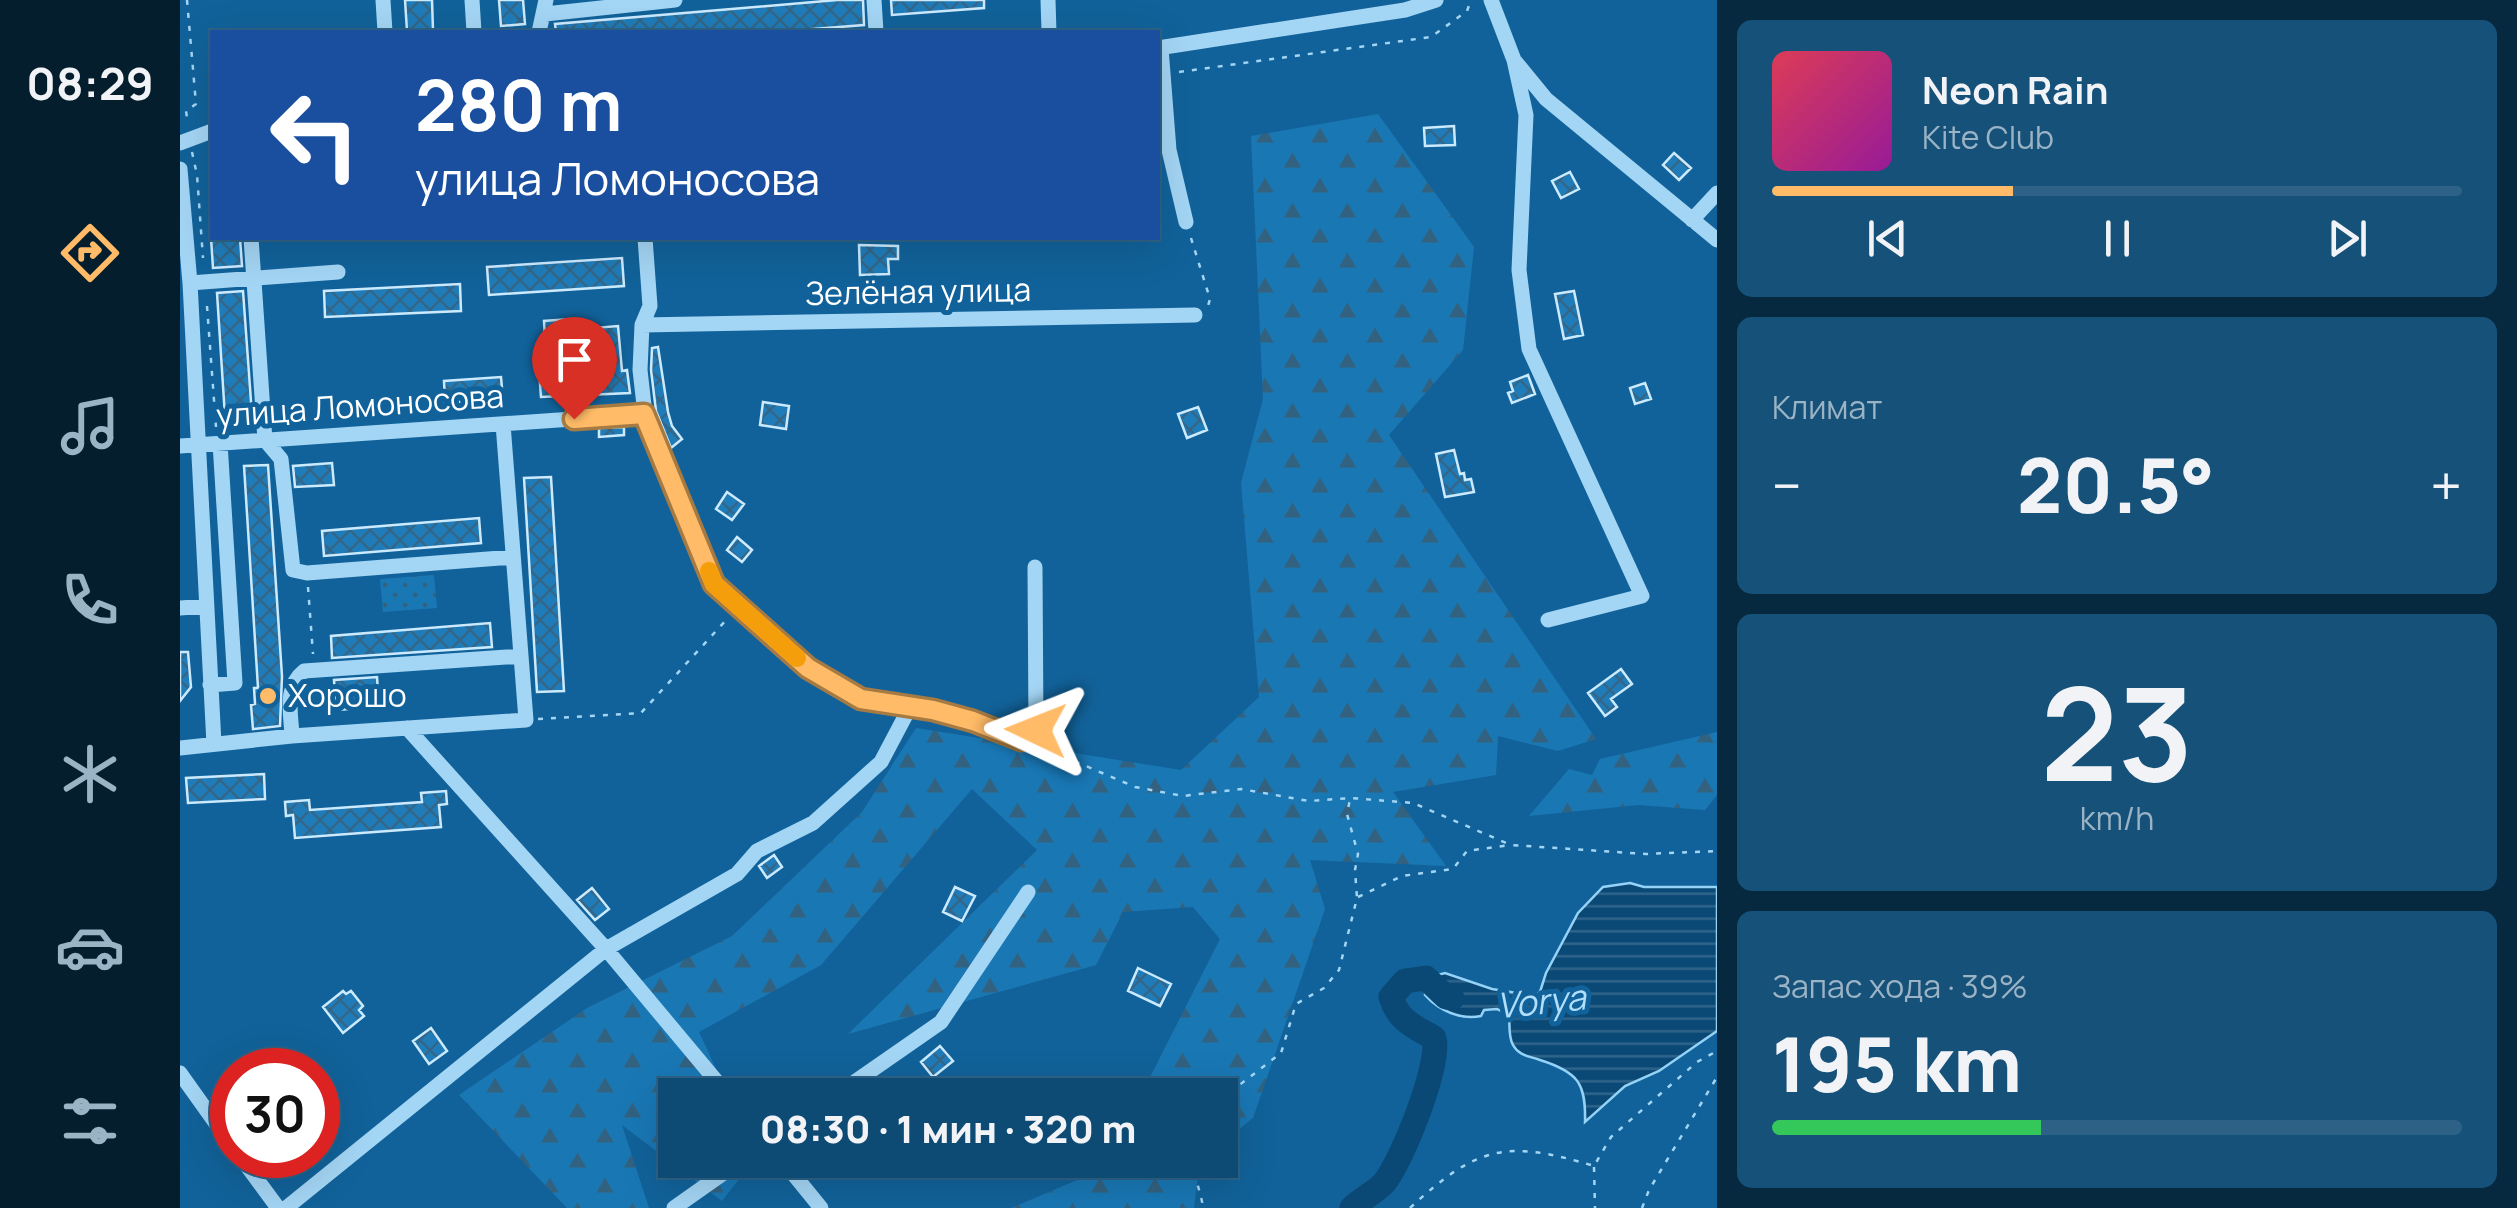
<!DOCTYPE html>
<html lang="ru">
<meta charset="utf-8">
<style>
body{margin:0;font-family:Manrope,sans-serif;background:#165179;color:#f1f3f6;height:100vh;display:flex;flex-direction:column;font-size:38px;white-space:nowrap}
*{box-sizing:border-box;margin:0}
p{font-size:32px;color:#9ab3c5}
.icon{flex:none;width:55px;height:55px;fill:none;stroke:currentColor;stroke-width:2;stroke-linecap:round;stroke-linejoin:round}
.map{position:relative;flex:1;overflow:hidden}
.side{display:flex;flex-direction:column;gap:20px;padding:20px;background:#072940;width:800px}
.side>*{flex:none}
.hud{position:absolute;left:30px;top:30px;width:950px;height:210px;border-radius:0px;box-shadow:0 10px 40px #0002,0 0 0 2px #2d6286;background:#1a4fa0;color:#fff;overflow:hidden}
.speed{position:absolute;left:30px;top:1048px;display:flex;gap:20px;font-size:50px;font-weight:700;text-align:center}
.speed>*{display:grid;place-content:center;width:130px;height:130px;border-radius:50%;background:#0d4a74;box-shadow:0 10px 40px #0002,0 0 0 2px #2d6286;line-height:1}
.speed .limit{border:15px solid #d22;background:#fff;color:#111}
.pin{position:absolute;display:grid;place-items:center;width:85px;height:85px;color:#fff;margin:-102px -42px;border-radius:50% 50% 50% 0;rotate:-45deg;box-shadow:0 0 10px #0007}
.pin .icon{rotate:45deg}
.me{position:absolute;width:110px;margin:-55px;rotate:272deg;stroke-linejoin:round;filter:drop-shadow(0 0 8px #0008)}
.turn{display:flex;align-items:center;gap:35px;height:210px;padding:0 40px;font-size:45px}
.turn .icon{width:130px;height:130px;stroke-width:2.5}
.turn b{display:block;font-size:70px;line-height:85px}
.big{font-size:75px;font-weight:800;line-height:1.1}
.side .tile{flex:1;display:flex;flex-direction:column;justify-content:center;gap:15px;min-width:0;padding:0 35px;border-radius:15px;background:#165179}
.side .dial{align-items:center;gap:0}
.dial b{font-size:130px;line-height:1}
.song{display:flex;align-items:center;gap:30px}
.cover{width:120px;height:120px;border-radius:15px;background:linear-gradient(135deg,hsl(350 70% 55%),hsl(300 70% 35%))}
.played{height:10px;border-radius:5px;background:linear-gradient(90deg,#ffbb67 35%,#2d6286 35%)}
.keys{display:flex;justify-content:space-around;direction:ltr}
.heat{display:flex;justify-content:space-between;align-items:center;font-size:55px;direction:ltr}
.charge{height:15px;border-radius:8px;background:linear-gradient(90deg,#34c759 39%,#2d6286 0)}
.trip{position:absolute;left:478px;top:1078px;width:580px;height:100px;border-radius:0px;background:#0d4a74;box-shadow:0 10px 40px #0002,0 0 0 2px #2d6286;font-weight:800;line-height:100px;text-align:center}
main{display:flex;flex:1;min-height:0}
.tabs{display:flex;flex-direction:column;width:180px;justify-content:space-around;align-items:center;background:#051e2e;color:#9ab3c5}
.tabs .icon{width:70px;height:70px}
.tabs .current{color:#ffbb67}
.tabs b{font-size:45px;color:#f1f3f6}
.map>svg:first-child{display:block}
.green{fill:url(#green-dots)}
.forest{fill:url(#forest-firs)}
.water{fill:url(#water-rules);stroke:#95d2f7;stroke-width:2.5}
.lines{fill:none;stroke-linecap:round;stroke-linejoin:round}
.river{stroke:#0a4975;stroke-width:25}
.building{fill:url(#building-cross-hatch);stroke:#cceafe;stroke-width:2.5}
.path{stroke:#a3d5f4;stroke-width:2.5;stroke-dasharray:5 8;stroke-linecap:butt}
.minor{stroke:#a3d5f4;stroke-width:15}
.route-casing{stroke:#a67a43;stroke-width:25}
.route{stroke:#ffbb67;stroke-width:18}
.slow{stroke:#f59e0b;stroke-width:18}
.poi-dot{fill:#ffbb67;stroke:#11629a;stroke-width:4}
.labels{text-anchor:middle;stroke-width:10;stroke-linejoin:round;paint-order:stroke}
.street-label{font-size:32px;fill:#fff;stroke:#11629a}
.poi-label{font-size:32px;fill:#fff;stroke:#11629a;text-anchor:start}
.water-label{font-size:35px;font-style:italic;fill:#b0defb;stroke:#11629a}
</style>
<main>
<nav class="tabs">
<b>08:29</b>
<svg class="icon current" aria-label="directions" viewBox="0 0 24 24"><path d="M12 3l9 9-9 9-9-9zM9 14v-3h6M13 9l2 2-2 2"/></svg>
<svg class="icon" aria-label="music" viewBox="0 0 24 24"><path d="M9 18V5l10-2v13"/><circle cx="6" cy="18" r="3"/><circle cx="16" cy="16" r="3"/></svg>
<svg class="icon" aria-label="phone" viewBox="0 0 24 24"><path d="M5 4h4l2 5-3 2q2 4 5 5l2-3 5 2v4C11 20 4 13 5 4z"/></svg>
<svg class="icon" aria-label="climate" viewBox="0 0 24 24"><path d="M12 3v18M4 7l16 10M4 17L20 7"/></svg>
<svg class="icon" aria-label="car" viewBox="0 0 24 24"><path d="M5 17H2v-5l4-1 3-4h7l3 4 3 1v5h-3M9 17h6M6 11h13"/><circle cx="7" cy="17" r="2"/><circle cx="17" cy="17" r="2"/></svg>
<svg class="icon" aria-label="filters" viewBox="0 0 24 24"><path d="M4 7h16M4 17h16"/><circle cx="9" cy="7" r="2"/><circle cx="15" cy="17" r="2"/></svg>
</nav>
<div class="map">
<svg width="1537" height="1208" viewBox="0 0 1537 1208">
<defs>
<pattern id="green-dots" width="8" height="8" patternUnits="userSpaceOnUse" patternTransform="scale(2.5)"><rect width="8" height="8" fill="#1977b4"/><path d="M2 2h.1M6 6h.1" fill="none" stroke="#326280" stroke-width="1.8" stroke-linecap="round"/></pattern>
<pattern id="forest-firs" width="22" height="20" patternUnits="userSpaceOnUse" patternTransform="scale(2.5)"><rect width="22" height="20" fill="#1977b4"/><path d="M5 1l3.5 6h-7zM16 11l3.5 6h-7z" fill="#326280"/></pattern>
<pattern id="water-rules" width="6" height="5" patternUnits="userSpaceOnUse" patternTransform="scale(2.5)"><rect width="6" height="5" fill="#0a4975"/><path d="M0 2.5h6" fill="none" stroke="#2f648a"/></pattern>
<pattern id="building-cross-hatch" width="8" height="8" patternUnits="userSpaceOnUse" patternTransform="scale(2.5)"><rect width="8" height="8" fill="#1f7cb9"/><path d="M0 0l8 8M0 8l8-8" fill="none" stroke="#368"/></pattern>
</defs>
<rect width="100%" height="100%" fill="#11629a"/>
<path class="green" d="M254,575L257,608L203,612L200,579Z"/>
<path class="forest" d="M1198,114L1294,247L1283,350L1209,435L1416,739L1378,751L1318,736L1316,775L1213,792L1266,866L1130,860L1145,909L1073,1118L1040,1144V1095H961L1040,939L1013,907L943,912L916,965L668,1034L857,850L792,789L641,965L519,1032L548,1095H495V1160H574L542,1201L442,1125L469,1208H387L279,1095L407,1008L552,936L682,812L736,728L1001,770L1079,697L1061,483L1083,399L1071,136Z
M1537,732V795L1525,810L1458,805L1349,816L1389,769L1412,775L1420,759Z
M928,1160H1020L1014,1208H831L923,1169Z"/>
<path class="water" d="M1450,883L1464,887H1537V1031L1479,1071L1445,1086L1405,1122C1406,1083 1398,1072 1360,1060C1349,1056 1339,1056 1333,1045C1328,1037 1330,1024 1329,1014L1317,1009L1304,1010L1301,1016C1281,1020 1259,1011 1245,995L1246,978L1265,973L1312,989L1355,996L1360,992L1366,973L1398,913L1423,887Z"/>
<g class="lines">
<path class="river" d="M1172,1208C1181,1199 1194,1193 1203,1184C1221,1164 1261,1064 1254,1038C1235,1027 1218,1021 1211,997L1225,981L1246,978L1266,997L1272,998"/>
</g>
<path class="building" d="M225,0H252L253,30L227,31Z
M319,0H343L345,24L321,26Z
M657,0H683L684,25L595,32H376L375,24Z
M711,0H804V8L712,15Z
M1274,126L1275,145L1245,146L1244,128Z
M1494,153L1511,168L1499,180L1483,165Z
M1390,172L1399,189L1381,198L1372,181Z
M31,238H60L62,266L33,268Z
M679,245L718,246V259H708L709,274L680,275Z
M442,258L444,286L309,295L307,267Z
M280,284L281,311L145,317L144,291Z
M63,291L72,415L45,417L37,293Z
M1394,291L1403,335L1384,339L1375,294Z
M390,319V330L438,326L442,371L447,370L450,393L361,397L358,358L366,357L364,321Z
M478,347L488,412L492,426L502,439L491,448L476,411L471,370L472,348Z
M1348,375L1355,394L1332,403L1328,393L1333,391L1330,382Z
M321,377L323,399L265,403L264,381Z
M1465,383L1471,399L1455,404L1450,388Z
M583,402L609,406L606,429L580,425Z
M1018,407L1027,430L1007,438L998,414Z
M444,427V435L419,437V428Z
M1274,450L1280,474L1284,473L1285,480L1291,479L1294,492L1265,497L1256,454Z
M152,463L154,485L115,487L113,466Z
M88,465L102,676L100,726L73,729L71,705L75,704L74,688H78L64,466Z
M371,477L384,691L357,692L344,478Z
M547,492L564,504L552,520L536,509Z
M299,518L301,543L144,556L142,531Z
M557,537L572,550L562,562L547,550Z
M310,623L312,647L152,658L151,636Z
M0,652H8L11,687L0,701Z
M1441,669L1452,684L1431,699L1437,707L1425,716L1408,693Z
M197,677L199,707L156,710L154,680Z
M84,774L85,799L8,803L6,778Z
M266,791L267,804L259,805L261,827L115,838L113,815L106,816L105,802L129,800L130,810L242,802L241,793Z
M594,855L602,867L587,878L579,866Z
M775,887L795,896L782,921L763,912Z
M412,888L429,909L415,920L397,900Z
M958,968L991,984L980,1006L948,991Z
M163,991L166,994L171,991L183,1006L179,1010L184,1016L163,1033L143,1007Z
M251,1028L267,1051L249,1064L233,1041Z
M760,1046L773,1061L753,1077L741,1062Z
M880,1081L895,1095H866Z"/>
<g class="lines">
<path class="path" d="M7,0L16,104L6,111L8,124
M999,72L1251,37L1287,11L1291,0
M12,152L17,175L23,258
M1011,238L1030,299L1028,306
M27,306L36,427
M128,587L133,654
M358,719L461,713L548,618
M859,746L955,787L1003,796L1061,789L1129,801L1171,798L1233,803L1331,845L1466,854L1537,851
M1178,897L1222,876L1273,869L1287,851L1330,845
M1040,1100L1101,1053L1116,1004L1144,988L1159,970L1177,898L1175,870L1178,854L1167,814L1170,799
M1014,1160C1013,1178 1021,1190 1023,1208
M1414,1167L1415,1208
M1230,1208C1297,1146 1326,1139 1414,1166L1431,1137L1517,1062L1537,1051
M1462,1208L1469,1190L1537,1077"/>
<path class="minor" d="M203,0L205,32
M292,0L294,32
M694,0L696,32
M868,0L869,32
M1311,0L1334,60L1366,99L1537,240
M365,14L495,0
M359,32L366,0
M978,48L1225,10L1256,0
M981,48L989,150L1006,222
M1334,60L1346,115L1339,270L1349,349L1462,596L1368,620
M0,143L32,131
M0,169L10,283L34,744
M1512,220L1537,193
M71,238L85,440L101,459L113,570L127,573L333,557
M465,238L470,306L462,325L460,370L465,414L534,584L628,668L681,699L793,721L841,740L856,730L855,567
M10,283L158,272
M462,325L1015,315
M0,446L465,414
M0,608L26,606
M30,685L55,683L40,443
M227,728L426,949L548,1095
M112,736C111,713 104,687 124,671L341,656
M0,748L112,736L346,720L323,424
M0,1073L52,1146
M656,1095L761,1022L848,892
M59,1155L98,1208
M602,1160L641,1208
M106,1208L426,949L557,874L577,851L633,823L701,762L729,709
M494,1208L562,1160"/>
</g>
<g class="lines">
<defs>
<path id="route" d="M394,419L464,414L534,584L628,668L681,699L753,710L793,721L841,740L856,730"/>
</defs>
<use href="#route" class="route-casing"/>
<use href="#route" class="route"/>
<path class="slow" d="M529,571L534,584L617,658"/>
</g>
<circle class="poi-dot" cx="88" cy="696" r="10"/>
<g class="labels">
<g class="street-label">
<text transform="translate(738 292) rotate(-1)" y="11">Зелёная улица</text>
<text transform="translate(180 406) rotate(-4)" y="11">улица Ломоносова</text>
</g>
<g class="poi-label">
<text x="108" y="707">Хорошо</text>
</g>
<g class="water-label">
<text transform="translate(1361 1002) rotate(-6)" y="12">Vorya</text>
</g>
</g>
</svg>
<div class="speed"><div class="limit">30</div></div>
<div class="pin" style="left:394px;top:419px;background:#d93025"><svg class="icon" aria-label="arrive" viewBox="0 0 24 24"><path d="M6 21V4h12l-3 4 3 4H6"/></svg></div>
<svg class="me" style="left:856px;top:730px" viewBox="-20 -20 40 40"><path d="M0-17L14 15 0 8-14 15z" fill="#ffbb67" stroke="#fff" stroke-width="4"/></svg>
<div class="trip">08:30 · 1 мин · 320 m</div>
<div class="hud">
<div class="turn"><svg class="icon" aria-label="left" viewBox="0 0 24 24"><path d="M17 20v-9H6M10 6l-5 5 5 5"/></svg><div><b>280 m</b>улица Ломоносова</div></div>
</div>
</div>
<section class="side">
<div class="tile">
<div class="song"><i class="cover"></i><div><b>Neon Rain</b><p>Kite Club</p></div></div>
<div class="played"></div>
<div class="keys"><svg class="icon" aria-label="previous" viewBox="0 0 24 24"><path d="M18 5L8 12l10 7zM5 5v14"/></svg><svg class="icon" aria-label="pause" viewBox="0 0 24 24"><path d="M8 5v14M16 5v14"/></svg><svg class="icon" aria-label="next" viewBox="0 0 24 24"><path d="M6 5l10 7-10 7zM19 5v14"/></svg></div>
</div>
<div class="tile"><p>Климат</p>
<div class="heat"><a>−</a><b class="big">20.5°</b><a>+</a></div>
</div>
<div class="tile dial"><b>23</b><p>km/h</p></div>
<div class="tile"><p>Запас хода · 39%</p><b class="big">195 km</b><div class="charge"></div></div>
</section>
</main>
